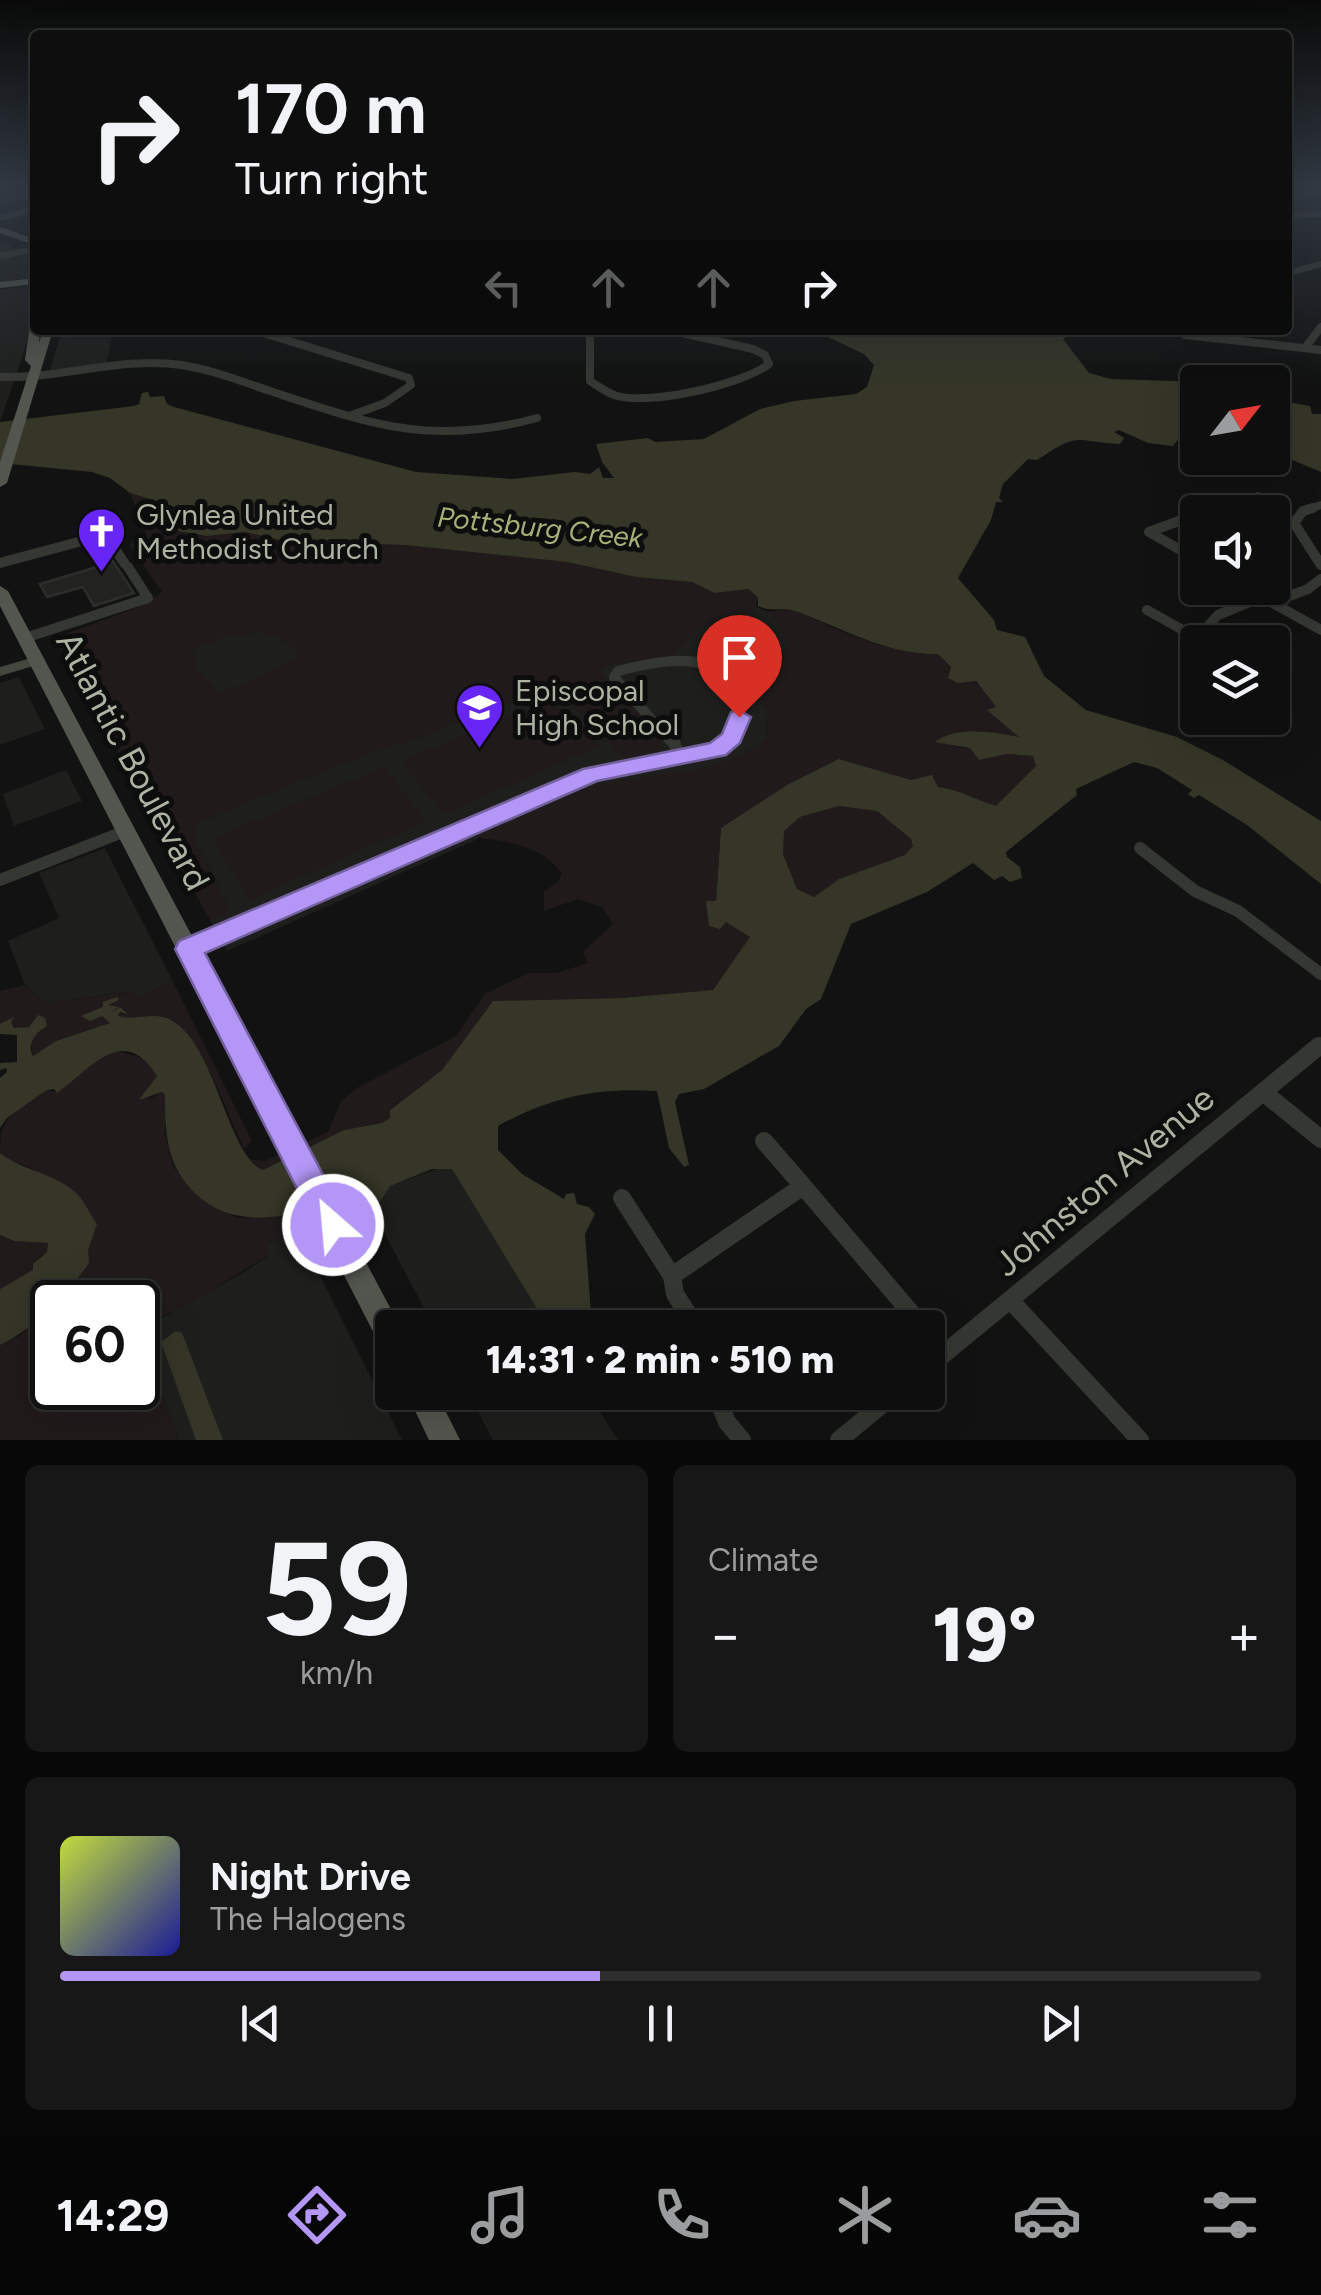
<!DOCTYPE html>
<meta charset="utf-8">
<style>
body{margin:0;font-family:Figtree,sans-serif;background:#161716;color:#f1f3f6;height:100vh;display:flex;flex-direction:column;font-size:38px;white-space:nowrap}
*{box-sizing:border-box;margin:0}
p{font-size:32px;color:#9a9c9d}
.icon{flex:none;width:55px;height:55px;fill:none;stroke:currentColor;stroke-width:2;stroke-linecap:round;stroke-linejoin:round}
.map{position:relative;height:1440px;overflow:hidden}
.drawer{display:flex;flex-direction:column;gap:25px;padding:25px;background:#070807;flex:1}
.drawer>*{flex:none}
.hud{position:absolute;left:30px;top:30px;width:1262px;height:305px;border-radius:10px;box-shadow:0 10px 40px #0002,0 0 0 2px #2d2e2e;background:#0d0e0d;color:#f1f3f6;overflow:hidden}
.needle{width:65px;rotate:59deg}
.buttons{position:absolute;left:1180px;top:365px;display:grid;gap:20px}
.buttons a{display:grid;place-items:center;width:110px;height:110px;border-radius:10px;background:#0d0e0d;box-shadow:0 10px 40px #0002,0 0 0 2px #2d2e2e;font-size:50px}
.speed{position:absolute;left:30px;top:1280px;display:flex;gap:20px;font-size:50px;font-weight:700;text-align:center}
.speed>*{display:grid;place-content:center;width:130px;height:130px;border-radius:50%;background:#0d0e0d;box-shadow:0 10px 40px #0002,0 0 0 2px #2d2e2e;line-height:1}
.speed .limit{border:5px solid #111;border-radius:15px;background:#fff;color:#111}
.pin{position:absolute;display:grid;place-items:center;width:85px;height:85px;color:#fff;margin:-102px -42px;border-radius:50% 50% 50% 0;rotate:-45deg;box-shadow:0 0 10px #0007}
.pin .icon{rotate:45deg}
.me{position:absolute;width:110px;margin:-55px;rotate:333deg;stroke-linejoin:round;filter:drop-shadow(0 0 8px #0008)}
.turn{display:flex;align-items:center;gap:35px;height:210px;padding:0 40px;font-size:45px}
.turn .icon{width:130px;height:130px;stroke-width:2.5}
.turn b{display:block;font-size:70px;line-height:85px}
.lanes{display:flex;align-items:center;height:95px;padding:0 40px;background:#0003;justify-content:center;gap:50px;direction:ltr}
.lanes .off{opacity:.35}
.big{font-size:75px;font-weight:800;line-height:1.1}
.drawer .card{flex:1;display:flex;flex-direction:column;justify-content:center;gap:15px;min-width:0;padding:0 35px;border-radius:15px;background:#161716}
.drawer .dial{align-items:center;gap:0}
.dial b{font-size:130px;line-height:1}
.song{display:flex;align-items:center;gap:30px}
.cover{width:120px;height:120px;border-radius:15px;background:linear-gradient(135deg,hsl(70 70% 55%),hsl(240 70% 35%))}
.played{height:10px;border-radius:5px;background:linear-gradient(90deg,#b396f6 45%,#2d2e2e 45%)}
.keys{display:flex;justify-content:space-around;direction:ltr}
.heat{display:flex;justify-content:space-between;align-items:center;font-size:55px;direction:ltr}
.drawer .tiles{flex:1;display:grid;gap:25px;grid-template-columns:1fr 1fr}
.card:last-child{grid-column:span 2}
.trip{position:absolute;left:375px;top:1310px;width:570px;height:100px;border-radius:10px;background:#0d0e0d;box-shadow:0 10px 40px #0002,0 0 0 2px #2d2e2e;font-weight:800;line-height:100px;text-align:center}
.dock{display:flex;height:160px;justify-content:space-around;align-items:center;background:#050605;color:#9a9c9d}
.dock .icon{width:70px;height:70px}
.dock .on{color:#b396f6}
.dock b{font-size:45px;color:#f1f3f6}
.map>svg:first-child{display:block}
.built{fill:#1e1f1d}
.green{fill:#201a1b;fill-rule:evenodd}
.water{fill:#353627;fill-rule:evenodd}
.building{fill:#222321;stroke:#2c2e2b;stroke-width:2.5}
.lines{fill:none;stroke-linecap:round;stroke-linejoin:round}
.street-far4{stroke:#353732;stroke-width:6}
.street-far3{stroke:#353732;stroke-width:8}
.street-far2{stroke:#353732;stroke-width:10}
.street-far1{stroke:#353732;stroke-width:12}
.street{stroke:#353732;stroke-width:18}
.secondary{fill:#444740;fill-rule:evenodd}
.primary{fill:#53564e;fill-rule:evenodd}
.route{fill:#b396f6;stroke:#7462a0;stroke-width:2.5}
.labels{text-anchor:middle;stroke-width:10;stroke-linejoin:round;paint-order:stroke}
.far-water-label{font-size:28px;font-style:italic;fill:#a9b077;stroke:#0c0d0c}
.poi-label{font-size:30px;fill:#adb3a2;stroke:#0c0d0c;text-anchor:start}
.near-street-label{font-size:35px;fill:#adb3a2;stroke:#0c0d0c}
</style>
<div class="map">
<svg width="1321" height="1440" viewBox="0 0 1321 1440">
<rect width="100%" height="100%" fill="#111211"/>
<path class="built" d="M0,241L33,258L35,277L0,282Z
M35,285V319L0,422V290Z
M62,330H113L106,366L50,370Z
M134,541L692,582L770,612L789,608L852,742L538,812L227,951L55,638L144,605L162,592L130,545Z
M19,677L45,729L0,745V683Z
M66,770L82,801L14,826L3,794Z
M105,848L172,980L144,996L127,992L45,1003L25,985L8,941L59,918L39,873Z
M443,1167L452,1169L548,1327H434L369,1204H379L389,1186Z
M298,1231L402,1440H179L157,1382L138,1356V1324L162,1318L244,1272L269,1256L266,1245Z
M468,1393H593L594,1403L618,1440H493Z"/>
<path class="green" d="M130,493L177,507L180,509C164,516 157,504 142,504L170,516L201,513L233,526C206,531 178,521 151,520L173,531L207,536L245,532L284,541L405,545L567,562L636,577L692,582L715,593L749,589L758,598L754,613C721,614 690,630 672,656L608,665L600,672L655,731L663,746L654,756C634,757 617,762 610,740L553,689L545,688L407,743C393,741 229,810 204,821L196,830V840L229,908L225,915L211,922L55,638L144,605L162,592L130,545L147,537ZM263,632L290,644L299,657L240,686L218,691L195,666L193,650L222,638Z
M789,608C836,628 886,655 938,654L964,681H975L996,707L988,710L1022,739L955,747L970,748L979,760L1007,754L1033,756L1036,766L996,807C975,800 959,789 938,787L932,776L911,780L839,759L787,785L721,829L716,901H707L726,921L751,937L713,990L621,998L493,1001L442,1070L390,1109L391,1117L382,1123L344,1130L263,1170L249,1159L265,1161L328,1132L341,1101L357,1088L456,1036L485,994L529,973H556L588,963L583,952L613,924L602,907L578,899L544,911V891L558,882L562,873C540,846 512,842 479,838C516,821 563,794 601,784C659,771 716,777 766,739L767,715L751,668L788,647L771,612Z
M550,699L599,746L444,814L400,761Z
M384,767L427,821L249,900L212,838Z
M839,806L877,811L911,839L914,846L905,855L839,879L814,897L797,889L783,853L784,831L800,817Z
M172,980L252,1141L244,1149C229,1118 199,1027 164,1017C149,1013 132,1021 117,1016L126,1009L112,1013L108,1005L86,1018L102,1016L111,1023L56,1041L33,1056L31,1043L38,1015L29,1027L15,1028L10,1022L0,1024V991L25,985L45,1003L128,992L144,996Z
M115,1050L147,1060L157,1076L148,1100L162,1092L165,1095V1135L173,1166L189,1188L236,1218L289,1215L298,1231L267,1245L269,1256C225,1278 187,1313 138,1324V1302H54L75,1283L97,1224C85,1208 47,1175 28,1167C17,1162 11,1162 0,1153C0,1109 17,1116 47,1090L57,1092C75,1080 96,1057 115,1050Z
M0,1235L13,1241L48,1242L47,1252L39,1257L34,1270L0,1289Z
M52,1304V1388H138L140,1356L157,1382L179,1440H0V1345L19,1336Z"/>
<path class="water" d="M813,330H1076L1063,339L1089,373L1111,379L1206,382H1198L1197,432L1182,434L1173,446L1148,443L1119,430L1114,432L1124,438L1120,444C1072,441 1081,431 1037,460L1028,459L1003,484L999,498L1003,502H996L991,520L958,578L994,620L997,630L1025,637L1044,676L1086,710L1177,737L1223,760L1321,821V884L1247,825L1199,795L1194,798L1188,794L1192,790L1157,768L1134,762L1076,789L1077,795L1006,852L1007,857L1020,867L1022,878L1010,882L1002,876L994,880L973,863L927,892L851,924L821,999L806,1009L779,1046L704,1089L679,1094L675,1102L689,1165L684,1167L669,1148L657,1091C598,1087 550,1097 498,1126V1150L522,1174L564,1199L566,1194L574,1193L577,1204L589,1207L595,1214L585,1234L592,1327H548L452,1169H432L390,1186L378,1205C318,1200 248,1242 197,1195C166,1167 165,1134 165,1095L162,1092L139,1100L157,1076C123,1022 91,1069 57,1093L54,1089L47,1090L7,1118L0,1128V1078L7,1072L6,1068L0,1070V1063L17,1062V1035L0,1034V1024L14,1017L11,1022L14,1028L29,1027L38,1015L45,1018L47,1026C36,1032 26,1044 33,1056L56,1041L110,1023L102,1016L90,1021L81,1016L103,1007V1002L117,997L119,1000L108,1005L118,1007L111,1013L120,1007L128,1014L120,1012L118,1016C135,1021 155,1011 171,1020C216,1044 227,1155 263,1170L344,1130L382,1123L390,1118V1110L442,1070L493,1001L621,998L713,990L750,937L726,922L720,929L709,926L706,901H716L721,828L787,785L839,759L911,780L932,775L938,787C959,789 975,800 996,806L1036,766L1033,756L1007,754L979,760L970,748L935,742C957,725 996,733 1019,737L987,710L996,707L976,681L958,683L948,678L951,667L938,654C886,655 843,628 795,611C782,606 772,613 758,606V598L749,589L715,593L692,582L636,577L567,562L405,545L284,541L245,532L207,536L153,527L147,523L151,520C177,521 207,532 233,526L201,513H146L142,504L164,511L179,508L130,493L110,478L92,472L0,463V422L134,406L139,404L142,393L148,392L150,397L164,396L167,404L174,407L416,472L512,479L575,472L590,474L599,467L603,478H614L602,462L596,444L648,438L655,442L704,439L760,409L794,401L856,394L867,387L874,365L864,354ZM839,806L877,811L911,839L913,846L905,855L839,879L814,897L797,889L783,854L784,831L800,817Z
M1272,399L1310,406L1312,414H1321V472L1273,452Z
M0,1153C22,1171 60,1174 79,1196C86,1204 91,1216 97,1224L88,1250L89,1263C66,1295 36,1328 0,1345V1289L33,1270V1264L47,1252L48,1243L14,1241L0,1235Z
M176,1331L182,1333L223,1440H196L161,1342Z"/>
<path class="building" d="M97,546L104,548L134,593L94,606L83,587L47,597L40,584L97,567L86,549Z"/>
<g class="lines">
<path class="street-far4" d="M1288,200L1321,191
M0,201L35,192
M1288,215L1321,214
M0,218L35,209
M0,256L35,249
M1288,273L1321,264"/>
<path class="street-far3" d="M254,330L409,378L411,385L385,403L349,416
M445,330H548
M590,330V381C599,387 607,393 617,396C651,405 741,385 769,364L765,355L753,349L669,330
M1185,335L1321,350
M1305,348L1321,327
M0,377C61,379 122,356 182,365C212,370 241,381 270,391C370,424 431,447 537,418
M1207,510L1258,496
M1305,510L1321,505"/>
<path class="street-far2" d="M1313,508L1303,511L1294,523L1321,565
M1201,512L1216,508
M1198,514L1149,532L1198,560
M0,563L97,537L109,540L125,564
M1246,588L1321,630
M1147,610L1197,638L1218,615L1257,599L1279,600L1308,589L1321,579
M25,638L148,598L128,567
M674,745L614,677L618,671C644,664 697,651 719,673C730,684 733,703 739,717L732,737L722,745"/>
<path class="street-far1" d="M674,742L679,757
M679,757L717,749L725,742
M1140,848L1195,891L1238,911L1321,974
M0,880L128,830
M189,949L591,775L679,757
M1315,1049L1321,1044"/>
<path class="street" d="M1263,1092L1321,1139
M764,1141L803,1186
M622,1198L672,1276
M1011,1301L1140,1440
M697,1328L675,1294L672,1276L803,1186L924,1328
M928,1332L945,1352
M928,1367L1319,1046
M715,1392L727,1422L742,1440
M839,1440L897,1392"/>
<path class="secondary" d="M38,656L43,657L45,660L43,663L0,676V667Z"/>
<path class="primary" d="M0,227L35,239V245L0,233Z
M35,278V284L0,288V282Z
M35,323V330H40L39,343L43,330H53L7,483L0,487V462L31,366L25,360L30,326Z
M0,586L8,591L401,1328H392V1353L382,1349L0,606Z
M406,1392H436L460,1440H429Z"/>
</g>
<linearGradient id="sky" x2="0" y2="1"><stop stop-color="#090a09"/><stop offset="0.48" stop-color="#323943"/><stop offset="1" stop-color="#323943" stop-opacity="0"/></linearGradient>
<rect width="1321" height="389" fill="url(#sky)"/>
<path class="route" d="M739,710L751,717L740,743L726,755L597,781L205,953L350,1225L345,1236L333,1241L321,1236L175,949L179,941L583,769L710,743L722,734L731,712Z"/>
<defs>
<symbol id="church-pin" viewBox="-11 -11 22 30"><path d="M0 17L-7.5 6A9.5 9.5 0 1 1 7.5 6Z" fill="#6725f6" stroke="#0c0d0c"/><path d="M-1.2-6h2.4v3.5h3.3v2.4h-3.3V6h-2.4V-.1h-3.3v-2.4h3.3Z" fill="#fff"/></symbol>
<symbol id="school-pin" viewBox="-11 -11 22 30"><path d="M0 17L-7.5 6A9.5 9.5 0 1 1 7.5 6Z" fill="#6725f6" stroke="#0c0d0c"/><path d="M0-5L7-2L0 1L-7-2ZM-4 1L0 2.5L4 1V4Q0 6-4 4Z" fill="#fff"/></symbol>
</defs>
<g fill-rule="evenodd">
<use href="#church-pin" x="74" y="504" width="55" height="75"/>
<use href="#school-pin" x="452" y="680" width="55" height="75"/>
</g>
<g class="labels">
<g class="far-water-label">
<text transform="translate(540 527) rotate(6)" y="10">Pottsburg Creek</text>
</g>
<g class="poi-label">
<text x="136" y="525">Glynlea United<tspan x="136" dy="34">Methodist Church</tspan></text>
<text x="515" y="701">Episcopal<tspan x="515" dy="34">High School</tspan></text>
</g>
<g class="near-street-label">
<text transform="translate(133 761) rotate(62)" y="12">Atlantic Boulevard</text>
<text transform="translate(1104 1181) rotate(-40)" y="12">Johnston Avenue</text>
</g>
</g>
</svg>
<div class="buttons">
<a><svg class="needle" viewBox="-14 -14 28 28"><path d="M0-13l5 13h-10z" fill="#e53935"/><path d="M0 13l5-13h-10z" fill="#9a9c9d"/></svg></a>
<a><svg class="icon" aria-label="sound" viewBox="0 0 24 24"><path d="M4 9h4l5-4v14l-5-4H4zM17 9q2 3 0 6"/></svg></a>
<a><svg class="icon" aria-label="layers" viewBox="0 0 24 24"><path d="M12 4l9 5-9 5-9-5zM3 14l9 5 9-5"/></svg></a>
</div>
<div class="speed"><div class="limit">60</div></div>
<div class="pin" style="left:739px;top:717px;background:#d93025"><svg class="icon" aria-label="arrive" viewBox="0 0 24 24"><path d="M6 21V4h12l-3 4 3 4H6"/></svg></div>
<svg class="me" style="left:333px;top:1225px" viewBox="-20 -20 40 40"><circle r="17" fill="#b396f6" stroke="#fff" stroke-width="3"/><path d="M0-11L8 9 0 5-8 9z" fill="#fff"/></svg>
<div class="trip">14:31 · 2 min · 510 m</div>
<div class="hud">
<div class="turn"><svg class="icon" aria-label="right" viewBox="0 0 24 24"><path d="M7 20v-9h11M14 6l5 5-5 5"/></svg><div><b>170 m</b>Turn right</div></div>
<div class="lanes"><svg class="icon off" aria-label="left" viewBox="0 0 24 24"><path d="M17 20v-9H6M10 6l-5 5 5 5"/></svg><svg class="icon off" aria-label="ahead" viewBox="0 0 24 24"><path d="M12 20V5M6 11l6-6 6 6"/></svg><svg class="icon off" aria-label="ahead" viewBox="0 0 24 24"><path d="M12 20V5M6 11l6-6 6 6"/></svg><svg class="icon" aria-label="right" viewBox="0 0 24 24"><path d="M7 20v-9h11M14 6l5 5-5 5"/></svg></div>
</div>
</div>
<section class="drawer">
<div class="tiles">
<div class="card dial"><b>59</b><p>km/h</p></div>
<div class="card"><p>Climate</p>
<div class="heat"><a>−</a><b class="big">19°</b><a>+</a></div>
</div>
<div class="card">
<div class="song"><i class="cover"></i><div><b>Night Drive</b><p>The Halogens</p></div></div>
<div class="played"></div>
<div class="keys"><svg class="icon" aria-label="previous" viewBox="0 0 24 24"><path d="M18 5L8 12l10 7zM5 5v14"/></svg><svg class="icon" aria-label="pause" viewBox="0 0 24 24"><path d="M8 5v14M16 5v14"/></svg><svg class="icon" aria-label="next" viewBox="0 0 24 24"><path d="M6 5l10 7-10 7zM19 5v14"/></svg></div>
</div>
</div>
</section>
<nav class="dock">
<b>14:29</b>
<svg class="icon on" aria-label="directions" viewBox="0 0 24 24"><path d="M12 3l9 9-9 9-9-9zM9 14v-3h6M13 9l2 2-2 2"/></svg>
<svg class="icon" aria-label="music" viewBox="0 0 24 24"><path d="M9 18V5l10-2v13"/><circle cx="6" cy="18" r="3"/><circle cx="16" cy="16" r="3"/></svg>
<svg class="icon" aria-label="phone" viewBox="0 0 24 24"><path d="M5 4h4l2 5-3 2q2 4 5 5l2-3 5 2v4C11 20 4 13 5 4z"/></svg>
<svg class="icon" aria-label="climate" viewBox="0 0 24 24"><path d="M12 3v18M4 7l16 10M4 17L20 7"/></svg>
<svg class="icon" aria-label="car" viewBox="0 0 24 24"><path d="M5 17H2v-5l4-1 3-4h7l3 4 3 1v5h-3M9 17h6M6 11h13"/><circle cx="7" cy="17" r="2"/><circle cx="17" cy="17" r="2"/></svg>
<svg class="icon" aria-label="filters" viewBox="0 0 24 24"><path d="M4 7h16M4 17h16"/><circle cx="9" cy="7" r="2"/><circle cx="15" cy="17" r="2"/></svg>
</nav>
